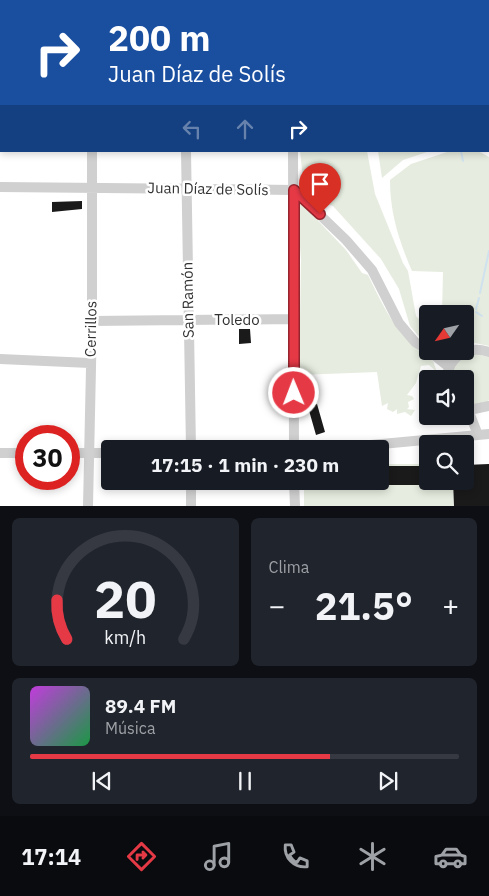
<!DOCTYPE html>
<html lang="es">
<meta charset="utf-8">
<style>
body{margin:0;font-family:"IBM Plex Sans",sans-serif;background:#20242c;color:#f1f3f6;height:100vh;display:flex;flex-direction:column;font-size:19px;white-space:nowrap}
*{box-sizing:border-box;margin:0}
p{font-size:16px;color:#9ea1a6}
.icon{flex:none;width:28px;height:28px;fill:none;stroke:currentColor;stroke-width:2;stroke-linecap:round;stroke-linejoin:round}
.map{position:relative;height:506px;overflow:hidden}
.side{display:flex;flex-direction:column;gap:12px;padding:12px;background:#0d0f14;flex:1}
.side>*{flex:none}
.banner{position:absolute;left:0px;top:0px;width:490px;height:152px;box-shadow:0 2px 8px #0003;background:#1a4fa0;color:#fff;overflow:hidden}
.needle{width:32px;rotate:236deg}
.buttons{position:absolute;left:419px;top:305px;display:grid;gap:10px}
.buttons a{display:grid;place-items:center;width:55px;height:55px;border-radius:5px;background:#171b24;box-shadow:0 2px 8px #0003;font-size:25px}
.speed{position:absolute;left:15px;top:425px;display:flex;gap:10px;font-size:25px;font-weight:700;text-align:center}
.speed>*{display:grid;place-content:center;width:65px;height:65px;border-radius:50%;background:#171b24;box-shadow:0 2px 8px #0003;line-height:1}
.speed .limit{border:8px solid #d22;background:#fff;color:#111}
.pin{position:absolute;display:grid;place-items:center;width:42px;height:42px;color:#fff;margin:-51px -21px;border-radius:50% 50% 50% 0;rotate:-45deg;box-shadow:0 0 5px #0007}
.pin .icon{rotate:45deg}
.me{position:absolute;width:55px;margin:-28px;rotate:359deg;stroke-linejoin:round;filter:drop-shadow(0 0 4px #0008)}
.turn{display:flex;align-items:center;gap:18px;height:105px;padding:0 25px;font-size:22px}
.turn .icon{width:65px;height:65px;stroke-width:2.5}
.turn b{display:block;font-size:35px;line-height:42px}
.lanes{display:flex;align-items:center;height:48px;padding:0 25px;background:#0003;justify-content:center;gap:25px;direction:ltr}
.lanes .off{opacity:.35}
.big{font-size:38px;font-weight:700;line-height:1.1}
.side .tile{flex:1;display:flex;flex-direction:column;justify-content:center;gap:8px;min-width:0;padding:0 18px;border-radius:8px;background:#20242c}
.side .dial{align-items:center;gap:0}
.dial svg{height:130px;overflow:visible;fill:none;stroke:#363941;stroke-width:7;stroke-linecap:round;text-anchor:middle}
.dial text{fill:#f1f3f6;stroke:none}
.song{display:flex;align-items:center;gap:15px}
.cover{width:60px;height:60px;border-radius:8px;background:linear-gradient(135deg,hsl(290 70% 55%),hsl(140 70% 35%))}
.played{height:5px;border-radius:2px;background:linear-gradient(90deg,#e63946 70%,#363941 70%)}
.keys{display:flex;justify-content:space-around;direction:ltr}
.heat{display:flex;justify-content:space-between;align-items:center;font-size:28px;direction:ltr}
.side .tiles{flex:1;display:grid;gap:12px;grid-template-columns:1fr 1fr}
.tile:last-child{grid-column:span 2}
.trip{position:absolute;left:101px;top:440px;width:288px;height:50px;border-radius:5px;background:#171b24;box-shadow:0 2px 8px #0003;font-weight:700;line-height:50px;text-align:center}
.tab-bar{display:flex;height:80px;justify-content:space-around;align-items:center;background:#090b0e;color:#9ea1a6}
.tab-bar .icon{width:35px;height:35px}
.tab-bar .selected{color:#e63946}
.tab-bar b{font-size:22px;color:#f1f3f6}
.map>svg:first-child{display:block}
.green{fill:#e6ecdf}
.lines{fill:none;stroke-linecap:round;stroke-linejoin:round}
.stream{stroke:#cfe2ee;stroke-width:2}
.building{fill:#1a1a1a}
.minor{stroke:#d0d0d0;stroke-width:10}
.route-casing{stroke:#96252e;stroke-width:12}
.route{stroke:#e63946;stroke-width:9}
.labels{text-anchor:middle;stroke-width:5;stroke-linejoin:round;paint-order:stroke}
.street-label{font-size:15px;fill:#333;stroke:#fff}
</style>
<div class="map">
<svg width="489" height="506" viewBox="0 0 489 506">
<rect width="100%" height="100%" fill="#fff"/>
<path class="green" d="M300,151H367L375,194L403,263L408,271L416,316L427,327V346L410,326L399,289L381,259L333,206L321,202L309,190L303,179Z
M378,151H430L403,160L382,178Z
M450,151H478L489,157V346L475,343L465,345V314H442L443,272L412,271C399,241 390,213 390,180L411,164Z
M301,203L346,250L362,273L368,275C386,312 398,338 433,361L437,372L429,365L421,366L416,383L407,395L412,396L414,399L408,402L409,407L407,409L415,410L411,416L405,412L397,414V409L393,412L387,409L388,403L382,406L377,372L299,375L301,260L297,206Z
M472,353L489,357V400L484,405L465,403V379H450L454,364Z
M380,464H427L428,481H453L454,506H304V481H380Z"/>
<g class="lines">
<path class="stream" d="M432,0L433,1
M427,1L429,0
M461,151L463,161
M480,293L489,251
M476,309L479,298
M476,312L482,316"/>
</g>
<path class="building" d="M82,201V209L52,212V202Z
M239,329H250L251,343L239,344Z
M317,404L325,432L316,435L308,407Z
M489,464V506H454L453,481H465V465Z
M380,466H428V485H380Z"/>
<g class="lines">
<path class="minor" d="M292,0V1
M93,1V0
M187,1V0
M186,151L191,449
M293,151L294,449
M0,187L294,190L346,240L372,270L399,323L415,342L428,350
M92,321L293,319
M429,351L449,367
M0,359L90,363
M447,379C448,356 468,345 489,352
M465,406L474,409L489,406
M467,407L478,435
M328,449L489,434
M0,453H26
M69,453H110
M191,481V506
M294,481L295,506
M88,506L92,321V151"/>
</g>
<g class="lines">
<defs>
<path id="route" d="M294,393V190L320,214"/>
</defs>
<use href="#route" class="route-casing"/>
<use href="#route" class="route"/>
</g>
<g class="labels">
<g class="street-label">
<text transform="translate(208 189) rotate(1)" y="5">Juan Díaz de Solís</text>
<text transform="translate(188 300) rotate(-91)" y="5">San Ramón</text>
<text x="237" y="325">Toledo</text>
<text transform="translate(91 329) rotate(-89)" y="5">Cerrillos</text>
</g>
</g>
</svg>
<div class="buttons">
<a><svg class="needle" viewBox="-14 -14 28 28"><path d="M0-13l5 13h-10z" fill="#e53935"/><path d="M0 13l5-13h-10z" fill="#9ea1a6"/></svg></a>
<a><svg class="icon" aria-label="sound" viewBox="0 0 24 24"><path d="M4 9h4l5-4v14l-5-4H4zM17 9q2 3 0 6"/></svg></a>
<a><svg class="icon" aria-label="search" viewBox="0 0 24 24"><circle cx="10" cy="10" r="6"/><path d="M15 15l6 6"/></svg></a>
</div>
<div class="speed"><div class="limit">30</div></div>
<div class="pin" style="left:320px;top:214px;background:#d93025"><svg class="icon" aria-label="arrive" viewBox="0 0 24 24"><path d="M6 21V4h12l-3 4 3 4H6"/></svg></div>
<svg class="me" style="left:294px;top:393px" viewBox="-20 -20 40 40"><circle r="17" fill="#e63946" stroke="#fff" stroke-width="3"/><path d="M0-11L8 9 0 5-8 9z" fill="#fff"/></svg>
<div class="trip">17:15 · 1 min · 230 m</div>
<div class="banner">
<div class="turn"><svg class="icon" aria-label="right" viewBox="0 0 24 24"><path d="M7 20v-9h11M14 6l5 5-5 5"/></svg><div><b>200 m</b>Juan Díaz de Solís</div></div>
<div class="lanes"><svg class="icon off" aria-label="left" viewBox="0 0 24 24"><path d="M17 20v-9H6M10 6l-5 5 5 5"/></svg><svg class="icon off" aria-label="ahead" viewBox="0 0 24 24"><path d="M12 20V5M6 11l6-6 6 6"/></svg><svg class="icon" aria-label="right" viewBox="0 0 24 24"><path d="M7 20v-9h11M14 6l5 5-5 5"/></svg></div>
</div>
</div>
<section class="side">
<div class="tiles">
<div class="tile dial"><svg viewBox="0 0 100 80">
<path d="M14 69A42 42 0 1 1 86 69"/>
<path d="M14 69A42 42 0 0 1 8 45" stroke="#e63946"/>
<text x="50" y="56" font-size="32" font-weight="700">20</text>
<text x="50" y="72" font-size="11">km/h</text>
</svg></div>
<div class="tile"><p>Clima</p>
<div class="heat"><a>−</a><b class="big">21.5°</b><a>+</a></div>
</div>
<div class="tile">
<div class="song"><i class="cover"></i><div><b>89.4 FM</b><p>Música</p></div></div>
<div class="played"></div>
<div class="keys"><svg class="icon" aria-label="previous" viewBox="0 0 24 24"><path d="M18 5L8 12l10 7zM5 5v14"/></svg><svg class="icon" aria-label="pause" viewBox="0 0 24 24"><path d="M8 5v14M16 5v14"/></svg><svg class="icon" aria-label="next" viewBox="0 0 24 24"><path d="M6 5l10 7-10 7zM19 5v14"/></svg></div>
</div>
</div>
</section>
<nav class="tab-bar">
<b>17:14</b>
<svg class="icon selected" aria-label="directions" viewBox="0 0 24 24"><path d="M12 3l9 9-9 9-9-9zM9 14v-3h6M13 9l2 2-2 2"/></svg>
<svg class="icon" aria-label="music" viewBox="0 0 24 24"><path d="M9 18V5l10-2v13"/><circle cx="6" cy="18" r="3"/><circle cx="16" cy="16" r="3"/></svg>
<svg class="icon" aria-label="phone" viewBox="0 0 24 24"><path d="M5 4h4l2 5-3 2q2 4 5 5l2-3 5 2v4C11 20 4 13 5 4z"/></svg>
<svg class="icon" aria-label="climate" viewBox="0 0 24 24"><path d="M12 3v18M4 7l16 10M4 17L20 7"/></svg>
<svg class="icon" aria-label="car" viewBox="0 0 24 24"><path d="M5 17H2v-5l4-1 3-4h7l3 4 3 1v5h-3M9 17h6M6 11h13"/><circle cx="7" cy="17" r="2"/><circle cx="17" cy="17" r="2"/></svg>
</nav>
